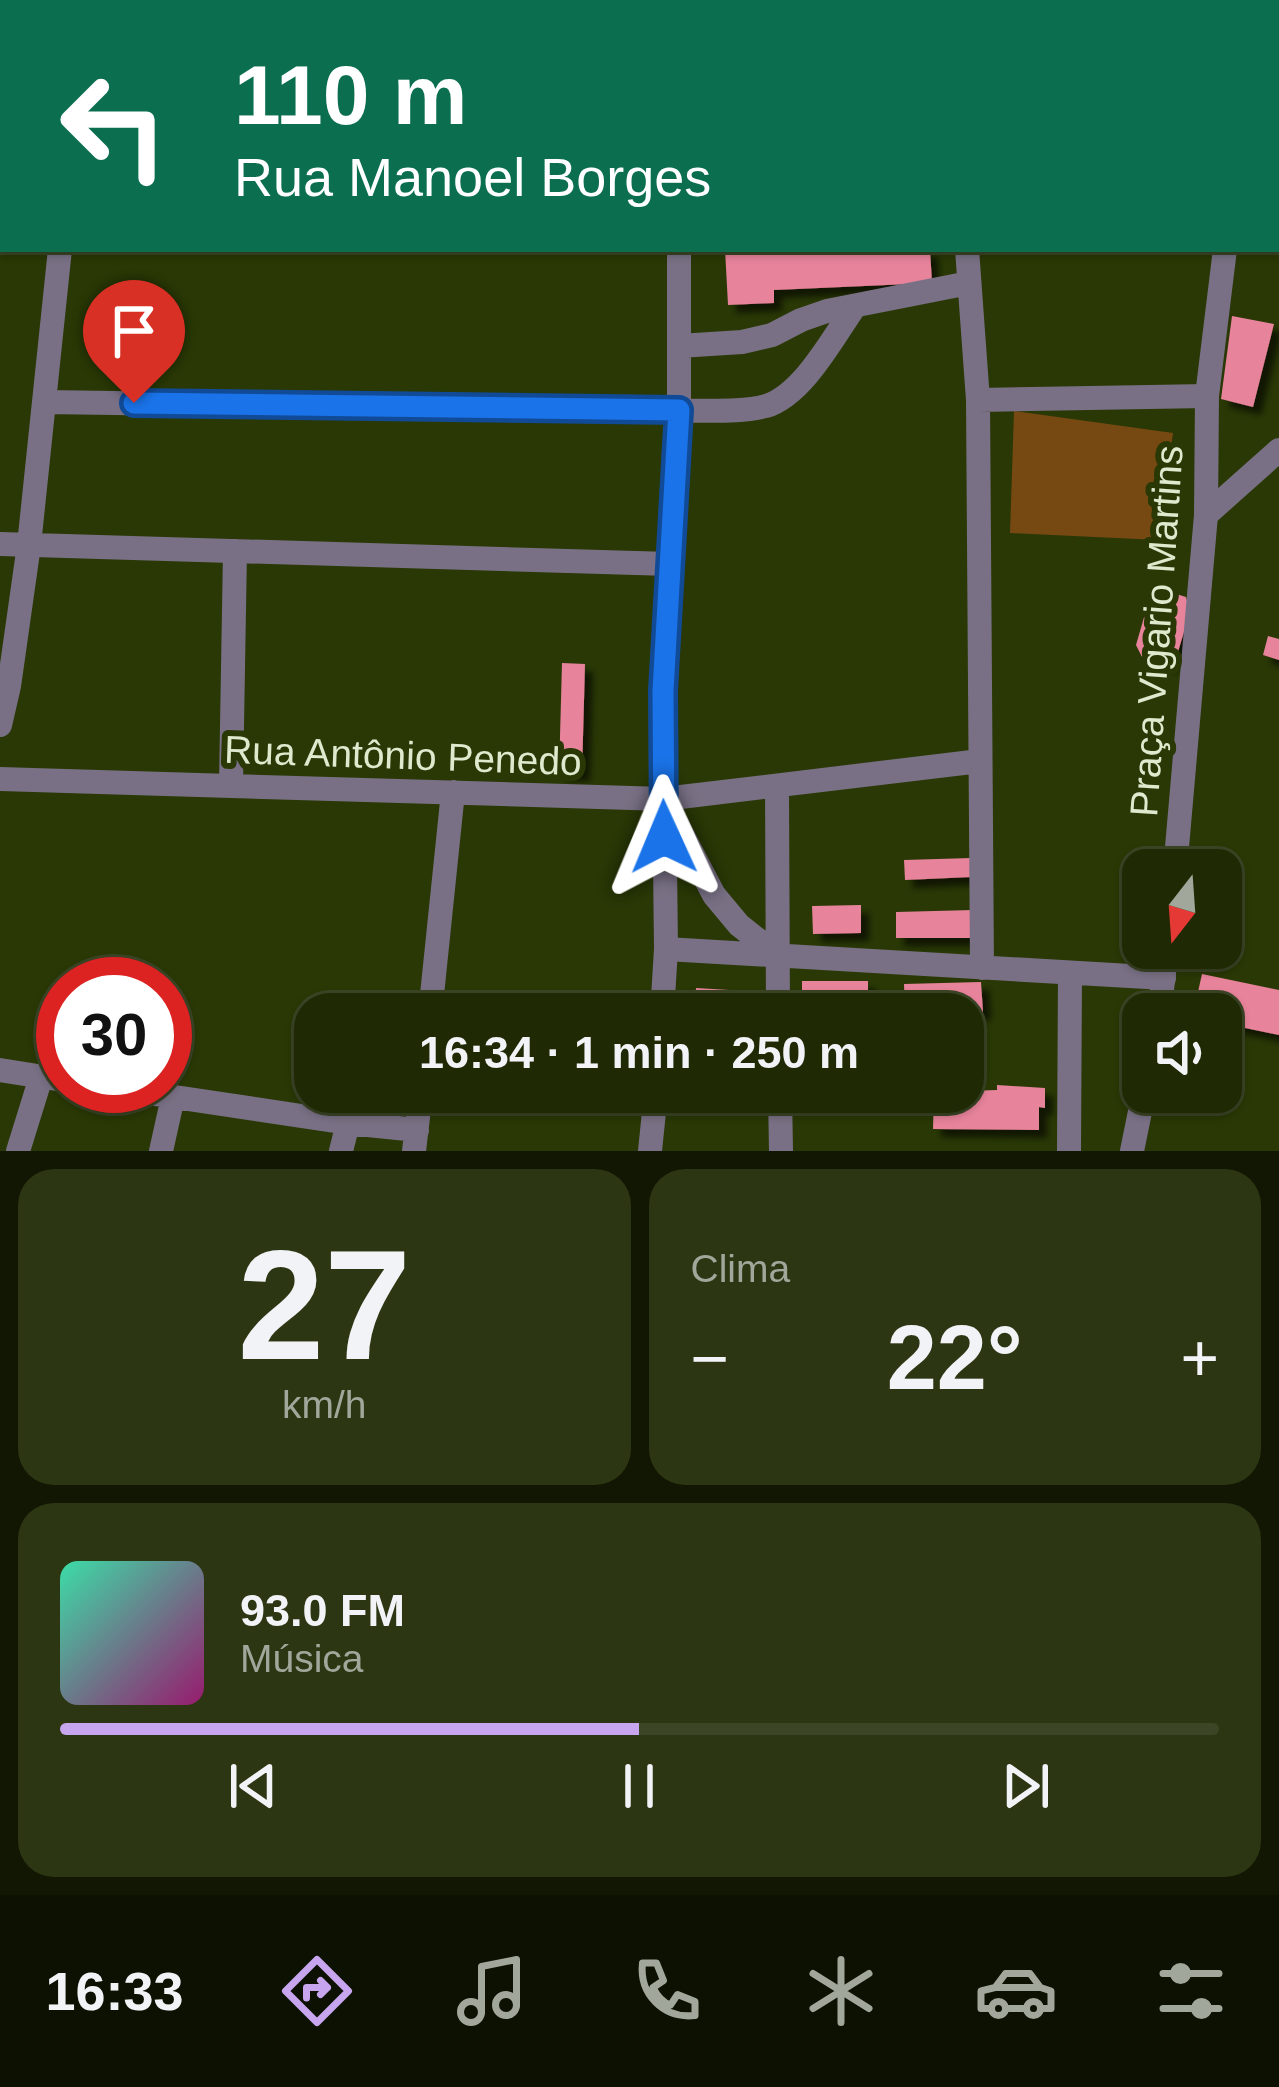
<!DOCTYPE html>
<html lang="pt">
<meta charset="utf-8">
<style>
body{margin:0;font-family:Helvetica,sans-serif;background:#2c3613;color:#f1f3f6;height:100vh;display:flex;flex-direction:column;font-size:45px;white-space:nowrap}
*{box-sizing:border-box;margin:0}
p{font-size:39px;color:#a1a79a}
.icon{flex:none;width:66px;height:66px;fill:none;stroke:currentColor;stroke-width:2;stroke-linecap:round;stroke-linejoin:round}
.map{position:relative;height:1151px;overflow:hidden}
.side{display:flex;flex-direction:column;gap:18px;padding:18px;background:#111702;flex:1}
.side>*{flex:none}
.banner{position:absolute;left:0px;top:0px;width:1281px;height:252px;box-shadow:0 3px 9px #0004,0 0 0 3px #3c4626;background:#0b6e4f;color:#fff;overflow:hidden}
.needle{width:78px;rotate:197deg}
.buttons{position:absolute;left:1122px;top:849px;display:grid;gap:24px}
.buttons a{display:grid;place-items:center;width:120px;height:120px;border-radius:24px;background:#1f2a04;box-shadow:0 3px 9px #0004,0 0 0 3px #3c4626;font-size:60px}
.speed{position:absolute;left:36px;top:957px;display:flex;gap:24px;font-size:60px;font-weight:700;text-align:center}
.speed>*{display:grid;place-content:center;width:156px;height:156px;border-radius:50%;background:#1f2a04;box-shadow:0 3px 9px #0004,0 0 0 3px #3c4626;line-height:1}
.speed .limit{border:18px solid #d22;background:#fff;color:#111}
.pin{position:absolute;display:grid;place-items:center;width:102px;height:102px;color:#fff;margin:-123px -51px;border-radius:50% 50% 50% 0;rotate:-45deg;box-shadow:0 0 12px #0007}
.pin .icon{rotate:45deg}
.me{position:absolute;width:132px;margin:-66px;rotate:359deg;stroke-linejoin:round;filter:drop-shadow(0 0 9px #0008)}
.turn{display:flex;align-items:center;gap:42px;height:252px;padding:0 36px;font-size:54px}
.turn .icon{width:156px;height:156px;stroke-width:2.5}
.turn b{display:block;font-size:84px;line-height:102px}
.big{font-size:90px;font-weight:600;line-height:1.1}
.side .card{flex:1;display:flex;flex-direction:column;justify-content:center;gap:18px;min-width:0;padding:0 42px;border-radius:36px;background:#2c3613}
.side .dial{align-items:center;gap:0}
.dial b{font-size:156px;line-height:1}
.song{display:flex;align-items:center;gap:36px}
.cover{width:144px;height:144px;border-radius:18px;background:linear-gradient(135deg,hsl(160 70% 55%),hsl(320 70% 35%))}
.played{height:12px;border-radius:6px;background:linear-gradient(90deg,#c8a6ef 50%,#3c4626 50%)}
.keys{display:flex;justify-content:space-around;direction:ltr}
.heat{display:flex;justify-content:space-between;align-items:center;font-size:66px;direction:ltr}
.side .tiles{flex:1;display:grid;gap:18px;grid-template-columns:1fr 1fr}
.card:last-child{grid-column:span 2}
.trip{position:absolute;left:294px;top:993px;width:690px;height:120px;border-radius:36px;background:#1f2a04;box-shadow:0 3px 9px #0004,0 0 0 3px #3c4626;font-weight:600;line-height:120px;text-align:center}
.menu{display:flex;height:192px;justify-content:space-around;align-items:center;background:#0c1102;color:#a1a79a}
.menu .icon{width:84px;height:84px}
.menu .on{color:#c8a6ef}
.menu b{font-size:54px;color:#f1f3f6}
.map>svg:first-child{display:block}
.green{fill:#764913}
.building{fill:#e7839b;filter:url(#shadow)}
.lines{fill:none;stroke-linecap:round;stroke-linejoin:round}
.minor{stroke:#797085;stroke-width:24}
.tertiary{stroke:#797085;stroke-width:24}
.primary{stroke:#c0acd7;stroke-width:30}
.route-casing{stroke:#114b97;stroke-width:30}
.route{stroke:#1a73e8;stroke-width:21}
.labels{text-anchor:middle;stroke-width:12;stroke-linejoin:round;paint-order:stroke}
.street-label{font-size:39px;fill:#dee9ce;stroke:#293805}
</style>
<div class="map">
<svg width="1279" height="1151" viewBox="0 0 1279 1151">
<defs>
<filter id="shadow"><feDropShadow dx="8" dy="8" stdDeviation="3" flood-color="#0009"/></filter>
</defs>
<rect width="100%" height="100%" fill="#293805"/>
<path class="green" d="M1014,411L1173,433L1158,540L1010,533Z"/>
<path class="building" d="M725,249H930L932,283L774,290V303L728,305Z
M1232,316L1274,324L1253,407L1221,399Z
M1160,589L1186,597L1190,612L1177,655L1164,665L1143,659L1136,645L1149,600Z
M1268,636L1279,639V660L1263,655Z
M562,663L585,664L582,773H559Z
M971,858V877L905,880L904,860Z
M861,905V933L813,934L812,906Z
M973,910L972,938H896V912Z
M1202,974L1279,990V1035L1221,1023V1014H1193Z
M802,981H868V1014H802Z
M981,982L983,1012L905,1014L904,984Z
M696,988L763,992L762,1014H694Z
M997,1085L1045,1088V1108L1039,1107V1130L933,1129L934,1092L997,1090Z"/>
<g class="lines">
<path class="minor" d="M329,0V3
M1035,0L1037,3
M79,3V0
M963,3L964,0
M967,249L978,400L982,968
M679,346L742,342L772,335L801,320L827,311L969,283
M978,400L1207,396
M44,402L679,411C707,410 739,413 766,406C803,395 834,336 855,306
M1206,515L1279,450
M0,544L670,564
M0,725L9,686L29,545L60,249
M0,779L664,799L980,761
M231,785L235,551
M777,787L778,1014
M668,807L714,895L739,925L777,955
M666,949L1164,978
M430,1014L453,792
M662,1014L666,949L663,691L679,411V249
M0,1070L63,1080
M101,1086L348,1123L417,1130
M780,1092L781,1151
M18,1151L41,1077
M161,1151L173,1097
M341,1151L348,1123
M414,1151L421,1092
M650,1151L656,1092
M1069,1151L1070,973"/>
<path class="tertiary" d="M1175,870L1206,515L1207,396L1225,249
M1159,1014L1167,948
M1132,1151L1144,1092"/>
<path class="primary" d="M674,0V3
M1278,202H1279"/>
</g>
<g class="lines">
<defs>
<path id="route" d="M134,403L679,410L663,691L664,837"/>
</defs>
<use href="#route" class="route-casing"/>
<use href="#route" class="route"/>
</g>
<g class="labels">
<g class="street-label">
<text transform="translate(1156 631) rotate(-86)" y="14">Praça Vigario Martins</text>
<text transform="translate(403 755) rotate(2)" y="14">Rua Antônio Penedo</text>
</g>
</g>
</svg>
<div class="buttons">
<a><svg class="needle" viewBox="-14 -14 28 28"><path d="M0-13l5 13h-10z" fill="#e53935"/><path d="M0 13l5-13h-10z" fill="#a1a79a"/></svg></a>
<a><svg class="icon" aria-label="sound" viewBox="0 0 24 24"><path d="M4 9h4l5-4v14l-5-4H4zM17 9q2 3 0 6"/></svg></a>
</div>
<div class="speed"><div class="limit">30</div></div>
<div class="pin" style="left:134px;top:403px;background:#d93025"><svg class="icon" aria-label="arrive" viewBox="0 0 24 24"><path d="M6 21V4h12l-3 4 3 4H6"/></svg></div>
<svg class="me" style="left:664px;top:837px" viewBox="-20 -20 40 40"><path d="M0-17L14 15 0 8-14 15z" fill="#1a73e8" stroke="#fff" stroke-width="4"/></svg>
<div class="trip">16:34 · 1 min · 250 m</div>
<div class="banner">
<div class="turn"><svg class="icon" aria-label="left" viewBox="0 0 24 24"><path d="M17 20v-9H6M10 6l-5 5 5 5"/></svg><div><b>110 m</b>Rua Manoel Borges</div></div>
</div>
</div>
<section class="side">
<div class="tiles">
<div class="card dial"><b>27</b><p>km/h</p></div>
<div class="card"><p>Clima</p>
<div class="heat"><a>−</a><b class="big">22°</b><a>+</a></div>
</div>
<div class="card">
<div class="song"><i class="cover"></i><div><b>93.0 FM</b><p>Música</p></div></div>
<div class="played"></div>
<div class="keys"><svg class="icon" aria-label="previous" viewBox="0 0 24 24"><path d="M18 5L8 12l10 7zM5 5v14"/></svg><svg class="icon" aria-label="pause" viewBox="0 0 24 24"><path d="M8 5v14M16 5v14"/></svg><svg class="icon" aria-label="next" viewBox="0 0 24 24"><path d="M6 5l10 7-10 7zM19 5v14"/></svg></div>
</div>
</div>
</section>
<nav class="menu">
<b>16:33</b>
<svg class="icon on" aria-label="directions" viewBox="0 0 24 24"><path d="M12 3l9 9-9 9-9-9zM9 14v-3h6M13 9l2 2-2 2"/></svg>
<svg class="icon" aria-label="music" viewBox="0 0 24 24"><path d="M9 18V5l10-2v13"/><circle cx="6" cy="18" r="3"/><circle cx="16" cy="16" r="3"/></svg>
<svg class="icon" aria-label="phone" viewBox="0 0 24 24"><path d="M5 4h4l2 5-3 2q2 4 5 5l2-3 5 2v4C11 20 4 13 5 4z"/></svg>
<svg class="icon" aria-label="climate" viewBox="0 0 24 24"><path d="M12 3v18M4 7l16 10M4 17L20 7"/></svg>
<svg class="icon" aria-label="car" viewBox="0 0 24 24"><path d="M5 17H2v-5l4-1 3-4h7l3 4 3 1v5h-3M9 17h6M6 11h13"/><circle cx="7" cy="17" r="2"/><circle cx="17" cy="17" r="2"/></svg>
<svg class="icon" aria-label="filters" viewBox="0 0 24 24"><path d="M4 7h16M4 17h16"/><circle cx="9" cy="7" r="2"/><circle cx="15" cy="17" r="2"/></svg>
</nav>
